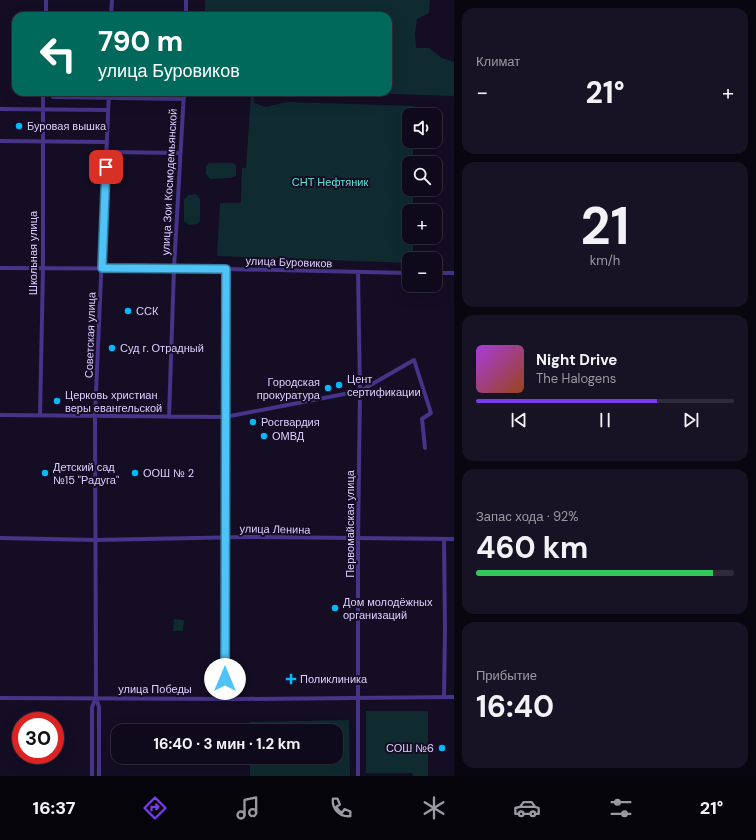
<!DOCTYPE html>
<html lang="ru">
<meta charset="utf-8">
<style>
body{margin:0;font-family:"DM Sans",sans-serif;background:#181324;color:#f1f3f6;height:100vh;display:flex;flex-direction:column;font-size:15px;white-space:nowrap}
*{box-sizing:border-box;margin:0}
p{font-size:13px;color:#9b9aa3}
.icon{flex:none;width:22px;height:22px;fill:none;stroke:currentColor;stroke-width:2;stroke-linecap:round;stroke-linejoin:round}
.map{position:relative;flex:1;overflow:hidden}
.sheet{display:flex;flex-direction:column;gap:8px;padding:8px;background:#08060f;width:302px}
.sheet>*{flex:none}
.banner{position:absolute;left:12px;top:12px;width:380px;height:84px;border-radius:12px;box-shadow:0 4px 16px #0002,0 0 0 1px #2f2b3a;background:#00695c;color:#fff;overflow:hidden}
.fabs{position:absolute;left:402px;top:108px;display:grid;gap:8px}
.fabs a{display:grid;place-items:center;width:40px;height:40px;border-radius:8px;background:#0f0a1b;box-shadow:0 4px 16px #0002,0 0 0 1px #2f2b3a;font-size:20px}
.speed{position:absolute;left:12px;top:712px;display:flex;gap:8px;font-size:20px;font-weight:700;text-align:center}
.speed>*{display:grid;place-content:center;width:52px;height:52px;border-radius:50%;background:#0f0a1b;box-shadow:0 4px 16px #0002,0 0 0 1px #2f2b3a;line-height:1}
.speed .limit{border:6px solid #d22;background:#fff;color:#111}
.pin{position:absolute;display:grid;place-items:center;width:34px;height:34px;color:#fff;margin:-17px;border-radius:8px;box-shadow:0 2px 6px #0006}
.me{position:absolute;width:44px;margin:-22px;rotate:0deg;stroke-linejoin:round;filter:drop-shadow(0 0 3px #0008)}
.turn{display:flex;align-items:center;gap:14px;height:84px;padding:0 20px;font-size:18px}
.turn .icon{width:52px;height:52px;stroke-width:2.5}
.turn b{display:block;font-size:28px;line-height:34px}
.big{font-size:30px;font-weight:700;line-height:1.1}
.sheet .card{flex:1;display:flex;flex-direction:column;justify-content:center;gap:6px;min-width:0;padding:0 14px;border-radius:12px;background:#181324}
.sheet .dial{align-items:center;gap:0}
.dial b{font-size:52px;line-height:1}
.song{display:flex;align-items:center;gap:12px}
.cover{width:48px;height:48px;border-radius:6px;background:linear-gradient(135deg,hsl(280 70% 55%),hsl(20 70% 35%))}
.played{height:4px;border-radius:2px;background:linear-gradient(90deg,#7c3aed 70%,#2f2b3a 70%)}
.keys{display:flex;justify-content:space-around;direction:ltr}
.heat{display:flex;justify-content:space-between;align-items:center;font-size:22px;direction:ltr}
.charge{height:6px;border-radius:3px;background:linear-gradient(90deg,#34c759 92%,#2f2b3a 0)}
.trip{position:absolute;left:111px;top:724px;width:232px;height:40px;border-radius:12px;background:#0f0a1b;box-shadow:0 4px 16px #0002,0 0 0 1px #2f2b3a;font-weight:700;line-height:40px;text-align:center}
.tab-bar{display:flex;height:64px;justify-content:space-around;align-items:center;background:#06040b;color:#9b9aa3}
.tab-bar .icon{width:28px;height:28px}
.tab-bar .active{color:#7c3aed}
.tab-bar b{font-size:18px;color:#f1f3f6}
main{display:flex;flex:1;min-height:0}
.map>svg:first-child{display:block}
.green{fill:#0f2b2f}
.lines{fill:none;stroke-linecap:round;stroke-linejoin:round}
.minor{stroke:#453487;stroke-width:4}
.route-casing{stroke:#337fa1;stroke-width:10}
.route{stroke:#4fc3f7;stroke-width:7}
.poi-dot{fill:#00bafb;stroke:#140d24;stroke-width:1.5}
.labels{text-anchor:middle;stroke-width:4;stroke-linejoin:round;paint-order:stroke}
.poi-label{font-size:11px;fill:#ddd0ff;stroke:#140d24;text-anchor:start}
.street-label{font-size:11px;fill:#ddd0ff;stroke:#140d24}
.park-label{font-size:11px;fill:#54e7da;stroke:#140d24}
</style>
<main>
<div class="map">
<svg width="454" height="776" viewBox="0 0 454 776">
<rect width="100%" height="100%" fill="#140d24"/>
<path class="green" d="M205,0H430L429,13L417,19L415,33L416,48H429L442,58L454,62V96L365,93L279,96L254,95V103L266,107L287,102L413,106V115H409V141H413V163H409V189H413V211H409V237H413V259H409V263L217,256L220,203H241L242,168H246L251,95L205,94V92H388V16H205Z
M209,163H233L236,166V176L231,178L210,179L206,174V166Z
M196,194L200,199V221L197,224L189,225L184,221V200L188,195Z
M174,619L184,620L183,631H173Z
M366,711H428V776H413L412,773H366Z
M349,720L350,776H250V757H336V731H250V722Z"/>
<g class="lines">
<path class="minor" d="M46,16V0
M111,16L112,0
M186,16V0
M53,97L183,99
M0,109L108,110
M0,141L107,142
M107,152L180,153
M0,268L227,269L409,273
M358,272L360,391L358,539V776
M435,273H454
M0,415L225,417L360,391L414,360L431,413L422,419L425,448
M40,415L43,268V92
M169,417L174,268L184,92
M0,538L96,540L245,537L454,539
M444,539L445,629L444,697
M0,698L241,699L454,697
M225,698L227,269
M92,776V707L96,698
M99,776V707L96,698L95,416L109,92"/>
</g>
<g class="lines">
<defs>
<path id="route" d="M106,167L102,268L226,269L225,679"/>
</defs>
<use href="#route" class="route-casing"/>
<use href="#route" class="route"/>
</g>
<g class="poi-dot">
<circle cx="19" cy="126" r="4"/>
<circle cx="128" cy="311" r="4"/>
<circle cx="112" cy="348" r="4"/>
<circle cx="339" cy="385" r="4"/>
<circle cx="328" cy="388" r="4"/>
<circle cx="57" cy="401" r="4"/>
<circle cx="253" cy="422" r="4"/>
<circle cx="264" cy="436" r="4"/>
<circle cx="45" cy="473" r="4"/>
<circle cx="135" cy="473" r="4"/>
<circle cx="335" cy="608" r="4"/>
<path d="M289 673h4v4h4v4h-4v4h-4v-4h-4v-4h4z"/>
<circle cx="442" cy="748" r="4"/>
</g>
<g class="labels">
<g class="poi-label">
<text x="27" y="130">Буровая вышка</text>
<text x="136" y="315">ССК</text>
<text x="120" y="352">Суд г. Отрадный</text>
<text x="347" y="383">Цент<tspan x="347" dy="13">сертификации</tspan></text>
<text x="320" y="386" text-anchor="end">Городская<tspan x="320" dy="13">прокуратура</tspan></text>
<text x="65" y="399">Церковь христиан<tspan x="65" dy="13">веры евангельской</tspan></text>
<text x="261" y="426">Росгвардия</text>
<text x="272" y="440">ОМВД</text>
<text x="53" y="471">Детский сад<tspan x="53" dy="13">№15 "Радуга"</tspan></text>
<text x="143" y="477">ООШ № 2</text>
<text x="343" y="606">Дом молодёжных<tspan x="343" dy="13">организаций</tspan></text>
<text x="300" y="683">Поликлиника</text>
<text x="434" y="752" text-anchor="end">СОШ №6</text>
</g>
<g class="street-label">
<text transform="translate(169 182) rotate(-87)" y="4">улица Зои Космодемьянской</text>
<text transform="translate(33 253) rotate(-90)" y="4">Школьная улица</text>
<text transform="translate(289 262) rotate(2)" y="4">улица Буровиков</text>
<text transform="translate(90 335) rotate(-88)" y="4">Советская улица</text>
<text transform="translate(350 524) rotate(-90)" y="4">Первомайская улица</text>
<text transform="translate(275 529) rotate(1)" y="4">улица Ленина</text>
<text x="155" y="693">улица Победы</text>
</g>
<g class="park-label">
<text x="330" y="186">СНТ Нефтяник</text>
</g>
</g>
</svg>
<div class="fabs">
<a><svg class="icon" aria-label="sound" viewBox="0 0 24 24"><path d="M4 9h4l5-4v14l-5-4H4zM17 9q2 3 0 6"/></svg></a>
<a><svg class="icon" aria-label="search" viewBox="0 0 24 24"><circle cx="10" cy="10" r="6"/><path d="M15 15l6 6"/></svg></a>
<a>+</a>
<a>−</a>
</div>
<div class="speed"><div class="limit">30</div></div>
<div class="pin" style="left:106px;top:167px;background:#d93025"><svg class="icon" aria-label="arrive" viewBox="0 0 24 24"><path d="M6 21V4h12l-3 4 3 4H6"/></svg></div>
<svg class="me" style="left:225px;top:679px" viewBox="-20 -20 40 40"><circle r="19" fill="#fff"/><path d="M0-13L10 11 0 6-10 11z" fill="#4fc3f7"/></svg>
<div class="trip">16:40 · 3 мин · 1.2 km</div>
<div class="banner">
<div class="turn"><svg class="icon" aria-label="left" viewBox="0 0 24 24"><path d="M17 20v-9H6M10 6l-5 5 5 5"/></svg><div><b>790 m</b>улица Буровиков</div></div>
</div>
</div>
<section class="sheet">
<div class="card"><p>Климат</p>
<div class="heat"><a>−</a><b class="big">21°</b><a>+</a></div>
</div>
<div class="card dial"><b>21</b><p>km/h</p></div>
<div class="card">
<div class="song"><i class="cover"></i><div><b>Night Drive</b><p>The Halogens</p></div></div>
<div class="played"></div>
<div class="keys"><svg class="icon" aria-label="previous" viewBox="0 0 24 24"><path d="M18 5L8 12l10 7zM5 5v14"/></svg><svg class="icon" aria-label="pause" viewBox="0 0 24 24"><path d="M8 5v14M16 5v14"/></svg><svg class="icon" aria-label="next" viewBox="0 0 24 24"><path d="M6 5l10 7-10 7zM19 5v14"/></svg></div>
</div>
<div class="card"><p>Запас хода · 92%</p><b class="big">460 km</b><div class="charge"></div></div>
<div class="card"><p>Прибытие</p><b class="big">16:40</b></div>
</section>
</main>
<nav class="tab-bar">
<b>16:37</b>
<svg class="icon active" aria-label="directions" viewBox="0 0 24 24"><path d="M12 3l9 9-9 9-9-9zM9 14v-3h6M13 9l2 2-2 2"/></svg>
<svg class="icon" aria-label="music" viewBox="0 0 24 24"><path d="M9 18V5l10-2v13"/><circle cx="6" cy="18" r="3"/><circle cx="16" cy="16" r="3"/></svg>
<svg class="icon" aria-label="phone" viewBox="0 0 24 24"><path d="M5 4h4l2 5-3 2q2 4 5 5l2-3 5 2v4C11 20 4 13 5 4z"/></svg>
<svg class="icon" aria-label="climate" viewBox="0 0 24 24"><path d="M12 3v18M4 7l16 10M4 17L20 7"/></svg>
<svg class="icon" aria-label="car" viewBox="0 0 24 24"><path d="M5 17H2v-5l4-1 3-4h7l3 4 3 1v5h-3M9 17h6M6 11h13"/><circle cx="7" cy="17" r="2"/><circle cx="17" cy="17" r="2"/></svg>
<svg class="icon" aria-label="filters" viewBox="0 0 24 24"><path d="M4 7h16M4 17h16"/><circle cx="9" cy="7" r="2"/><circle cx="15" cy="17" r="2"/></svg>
<b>21°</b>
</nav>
